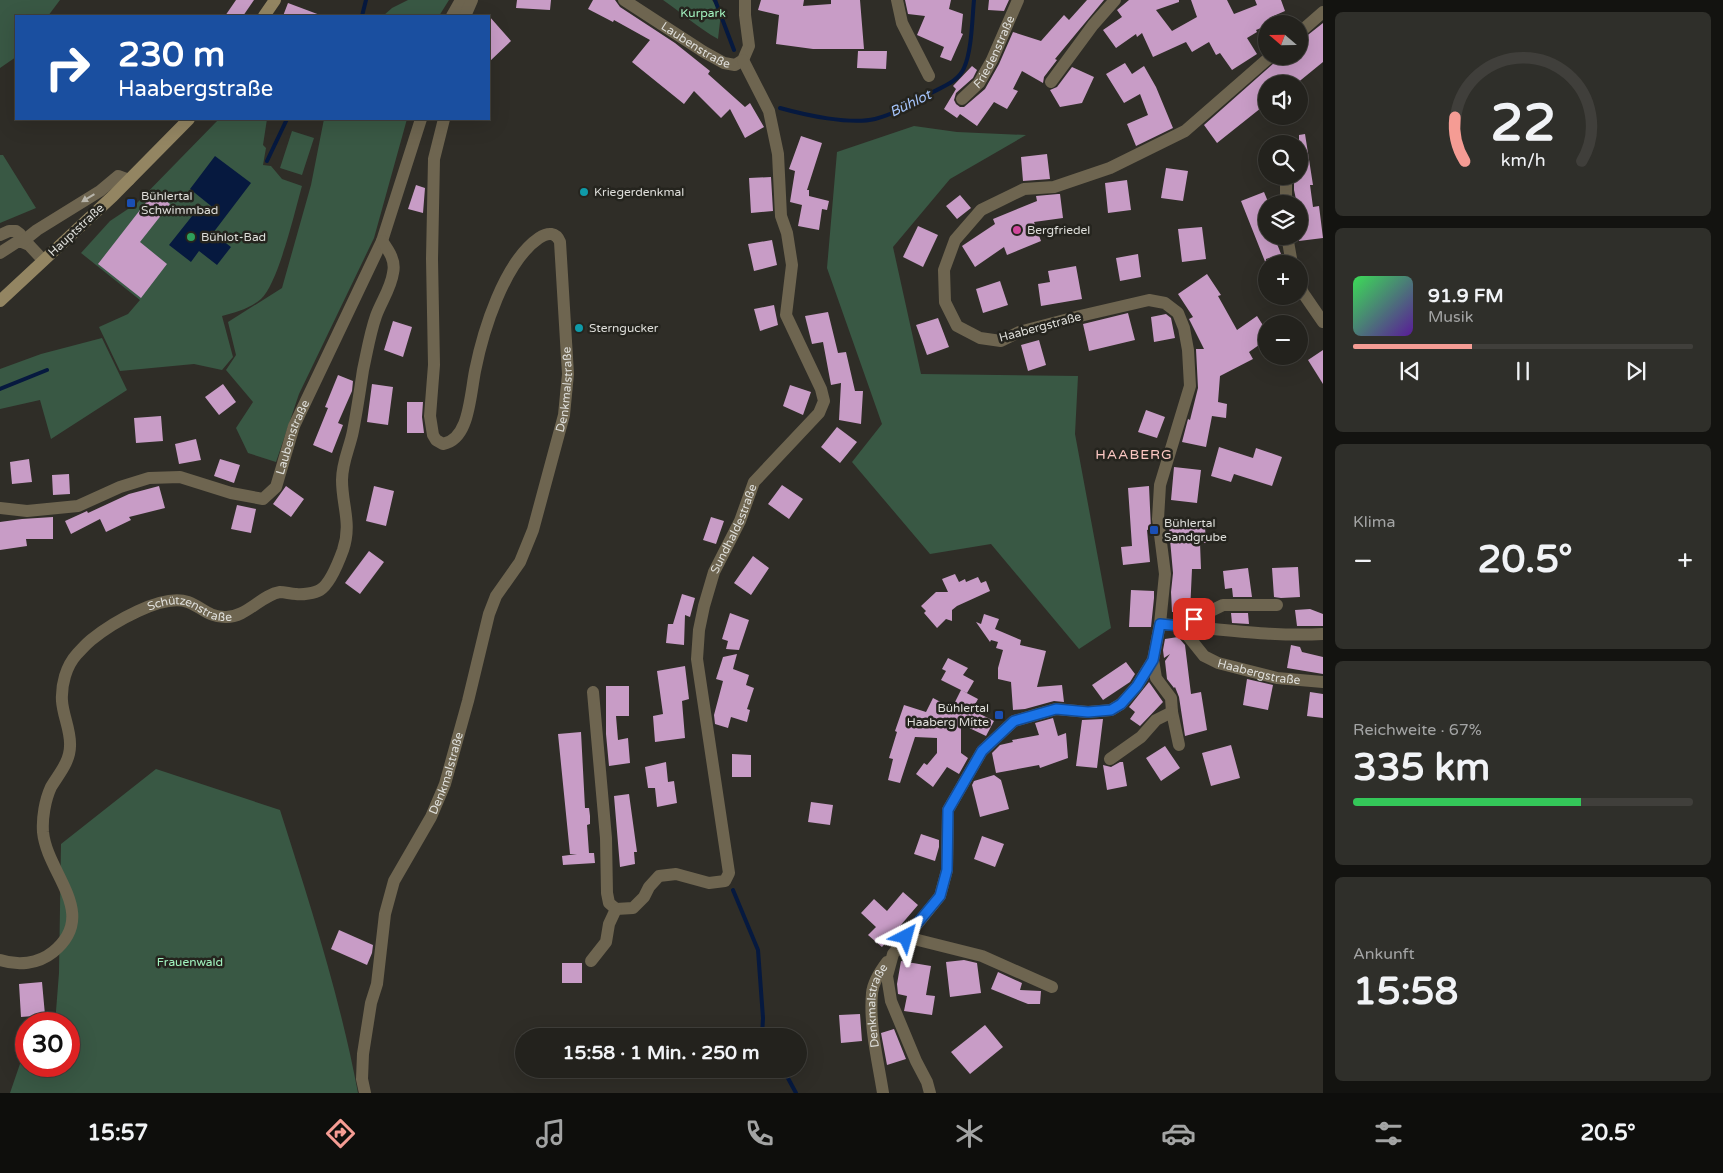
<!DOCTYPE html>
<html lang="de">
<meta charset="utf-8">
<style>
body{margin:0;font-family:"Varela Round",sans-serif;background:#2f2f2a;color:#f1f3f6;height:100vh;display:flex;flex-direction:column;font-size:19px;white-space:nowrap}
*{box-sizing:border-box;margin:0}
p{font-size:16px;color:#a3a4a4}
.icon{flex:none;width:28px;height:28px;fill:none;stroke:currentColor;stroke-width:2;stroke-linecap:round;stroke-linejoin:round}
.map{position:relative;flex:1;overflow:hidden}
.drawer{display:flex;flex-direction:column;gap:12px;padding:12px;background:#131310;width:400px}
.drawer>*{flex:none}
.guide{position:absolute;left:15px;top:15px;width:475px;height:105px;border-radius:0px;box-shadow:0 5px 20px #0002,0 0 0 1px #403f3b;background:#1a4fa0;color:#fff;overflow:hidden}
.needle{width:32px;rotate:290deg}
.controls{position:absolute;left:1258px;top:15px;display:grid;gap:10px}
.controls a{display:grid;place-items:center;width:50px;height:50px;border-radius:50%;background:#23221d;box-shadow:0 5px 20px #0002,0 0 0 1px #403f3b;font-size:25px}
.speed{position:absolute;left:15px;top:1012px;display:flex;gap:10px;font-size:25px;font-weight:700;text-align:center}
.speed>*{display:grid;place-content:center;width:65px;height:65px;border-radius:50%;background:#23221d;box-shadow:0 5px 20px #0002,0 0 0 1px #403f3b;line-height:1}
.speed .limit{border:8px solid #d22;background:#fff;color:#111}
.pin{position:absolute;display:grid;place-items:center;width:42px;height:42px;color:#fff;margin:-21px;border-radius:10px;box-shadow:0 2px 8px #0006}
.me{position:absolute;width:55px;margin:-28px;rotate:39deg;stroke-linejoin:round;filter:drop-shadow(0 0 4px #0008)}
.turn{display:flex;align-items:center;gap:18px;height:105px;padding:0 20px;font-size:22px}
.turn .icon{width:65px;height:65px;stroke-width:2.5}
.turn b{display:block;font-size:35px;line-height:42px}
.big{font-size:38px;font-weight:700;line-height:1.1}
.drawer .card{flex:1;display:flex;flex-direction:column;justify-content:center;gap:8px;min-width:0;padding:0 18px;border-radius:8px;background:#2f2f2a}
.drawer .dial{align-items:center;gap:0}
.dial svg{height:130px;overflow:visible;fill:none;stroke:#403f3b;stroke-width:7;stroke-linecap:round;text-anchor:middle}
.dial text{fill:#f1f3f6;stroke:none}
.song{display:flex;align-items:center;gap:15px}
.cover{width:60px;height:60px;border-radius:8px;background:linear-gradient(135deg,hsl(130 70% 55%),hsl(270 70% 35%))}
.played{height:5px;border-radius:2px;background:linear-gradient(90deg,#f59c94 35%,#403f3b 35%)}
.keys{display:flex;justify-content:space-around;direction:ltr}
.heat{display:flex;justify-content:space-between;align-items:center;font-size:28px;direction:ltr}
.charge{height:8px;border-radius:4px;background:linear-gradient(90deg,#34c759 67%,#403f3b 0)}
.trip{position:absolute;left:515px;top:1028px;width:292px;height:50px;border-radius:25px;background:#23221d;box-shadow:0 5px 20px #0002,0 0 0 1px #403f3b;font-weight:700;line-height:50px;text-align:center}
.dock{display:flex;height:80px;justify-content:space-around;align-items:center;background:#0e0e0c;color:#a3a4a4}
.dock .icon{width:35px;height:35px}
.dock .current{color:#f59c94}
.dock b{font-size:22px;color:#f1f3f6}
main{display:flex;flex:1;min-height:0}
.map>svg:first-child{display:block}
.green{fill:#395844}
.water{fill:#06193f}
.lines{fill:none;stroke-linecap:round;stroke-linejoin:round}
.stream{stroke:#06193f;stroke-width:4}
.building{fill:#c89cc6}
.street{stroke:#6e6550;stroke-width:12}
.secondary{stroke:#938562;stroke-width:12}
.oneway{fill:#b7b4aa}
.route-casing{stroke:#114b97;stroke-width:12}
.route{stroke:#1a73e8;stroke-width:9}
.culture-dot{fill:#0f9aa8;stroke:#25241e;stroke-width:2}
.transit-dot{fill:#1a4fb4;stroke:#25241e;stroke-width:2}
.hotel-dot{fill:#d1479c;stroke:#25241e;stroke-width:2}
.leisure-dot{fill:#2e9e5b;stroke:#25241e;stroke-width:2}
.labels{text-anchor:middle;stroke-width:5;stroke-linejoin:round;paint-order:stroke}
.park-label{font-size:12px;fill:#a1f2be;stroke:#25241e}
.street-label{font-size:12px;fill:#dededa;stroke:#25241e}
.poi-label{font-size:12px;fill:#dededa;stroke:#25241e;text-anchor:start}
.water-label{font-size:14px;font-style:italic;fill:#a6c5fc;stroke:#25241e}
.neighbourhood-label{font-size:14px;letter-spacing:1px;fill:#fbc7c2;stroke:#25241e}
</style>
<main>
<div class="map">
<svg width="1323" height="1093" viewBox="0 0 1323 1093">
<rect width="100%" height="100%" fill="#2f2d27"/>
<path class="green" d="M0,0H60L48,16H16V57L0,68Z
M408,0H449L439,16H383L392,8Z
M663,0H712L721,13L718,39C698,28 682,13 663,0Z
M219,119H267L263,145L266,148L263,165L271,166L282,179L302,186C295,211 278,284 261,299C249,309 236,312 222,316L233,357L222,370L194,364L120,371L99,327L128,314L140,300L81,253L110,221L137,203Z
M324,119H407L374,238L299,394L276,462L248,453L236,428L253,402L226,370L236,355L228,322L282,288L311,185Z
M914,126L957,132L1026,135L950,179L893,247L921,374L1078,376L1075,434L1111,628L1079,649L991,544L930,554L852,462L882,424L827,268L837,152Z
M292,131L314,138L302,175L280,168Z
M0,155H3L36,208L0,223Z
M102,338L127,390L51,439L40,400L0,409V369L41,354Z
M156,769L280,810C310,904 340,997 358,1093H10L22,1058L26,1055V1066H69V1024H55L59,973L61,844Z"/>
<path class="water" d="M215,156L251,183L213,233L231,247L217,265L199,251L191,262L169,245L200,206L212,215L216,210L190,189Z"/>
<g class="lines">
<path class="stream" d="M715,0L734,50
M362,16L366,0
M780,108C805,115 850,125 875,119C895,114 913,103 931,93C942,87 959,81 964,68C972,50 972,20 974,0
M267,161L287,119
M0,389L47,370
M733,890L758,950L763,1018L762,1036
M783,1069L796,1093"/>
</g>
<path class="building" d="M236,0H254L243,16H225Z
M517,0H551L550,10L516,8Z
M593,0H615L620,7L675,43L710,71L708,74L745,107L750,103L764,127L745,138L730,109L721,118L694,91L684,104L632,62L650,40L614,20L613,22L588,9Z
M761,0H804L803,6L831,4V0H860L864,49H813L776,44L779,15L758,10Z
M905,0H951L949,9L963,14L961,33L963,34L951,61L940,57L944,47L917,35L925,16L908,14Z
M989,0H1009L1004,11L988,10Z
M1087,0H1104L1055,59L1057,60L1044,77L1043,83L1022,71L1013,89L1018,91L1007,109L994,102L977,126L960,114L957,118L944,109L956,89L953,86L972,66L977,70L973,78L956,93L954,100L956,104L960,107H964L985,89L999,64L1013,32L1041,41L1064,15L1069,20Z
M1129,0H1179V2L1156,10L1172,31L1197,17L1191,0H1227L1234,14L1257,5L1255,0H1281L1285,11L1269,18L1271,24H1266V26L1256,30L1257,32L1247,38L1257,54L1232,70L1220,53L1216,55L1209,42L1192,52L1186,42L1153,57L1142,33L1137,37L1136,34L1116,48L1103,30L1122,17L1117,10Z
M288,3L320,15V16H283Z
M489,16L511,41L489,62Z
M1323,23V62L1296,84H1266V104L1217,143L1204,125L1282,56H1299V42Z
M858,51H887L886,69L857,68Z
M1125,63L1132,74L1144,66L1156,87L1173,128L1136,146L1127,124L1148,115L1140,94L1124,103L1106,74Z
M1072,67L1094,77L1082,103L1060,107L1050,90L1057,87Z
M1305,134L1313,185H1310L1313,207L1319,206L1323,238L1299,241V204H1297L1294,190V176H1299V135Z
M801,136L822,143L807,190H809V196L829,201L827,210L822,209L819,230L798,226L802,205L790,202L795,171L789,169Z
M1047,154L1050,179L1023,181L1021,157Z
M1166,168L1188,171L1183,201L1161,198Z
M771,177L773,211L751,213L749,178Z
M1127,180L1131,210L1108,213L1105,183Z
M416,185L425,188L423,213L408,209Z
M154,192L170,204L140,242L167,264L141,298L98,264Z
M1264,192L1269,204H1266V236H1274L1281,254L1266,259V264L1241,201Z
M1058,194H1060L1063,218L1034,222L1041,241L1007,255L1004,247L975,267L962,246L995,224L993,219L1037,201L1036,196Z
M960,195L971,208L957,219L946,206Z
M918,226L938,235L923,267L903,257Z
M1202,227L1206,259L1182,262L1178,229Z
M772,240L777,265L754,271L748,244Z
M1138,254L1141,277L1120,281L1116,258Z
M1076,266L1082,299L1041,306L1038,284L1050,282L1048,271Z
M1207,274L1221,295L1218,296L1237,330L1257,316L1266,330V340L1249,352L1253,359L1220,376L1218,402L1227,404L1226,418L1212,416L1206,447L1182,442L1188,419L1190,420L1198,388L1196,349H1204L1189,319L1193,317L1178,294Z
M1000,281L1008,305L983,313L976,289Z
M774,305L778,325L760,331L754,309Z
M828,312L838,353L846,352L855,391H863L861,424L839,420L841,383L831,385L823,342L812,344L805,316Z
M1128,313L1135,340L1089,351L1083,324Z
M1166,314L1171,318L1175,338L1154,342L1151,317Z
M938,318L949,347L927,355L916,325Z
M393,321L412,327L403,357L384,350Z
M1039,340L1046,365L1028,371L1021,345Z
M1323,350V384L1308,360Z
M338,375L353,381L352,391L338,423L343,425L332,453L313,445L328,408L325,407Z
M223,384L236,402L219,415L205,397Z
M372,384L393,387L388,425L367,422Z
M790,385L811,392L803,415L783,406Z
M407,402H423L422,417L424,433H407Z
M1146,410L1165,417L1157,438L1138,432Z
M161,416L163,441L136,443L134,418Z
M837,427L857,442L840,463L821,447Z
M196,439L201,460L179,464L175,444Z
M1219,447L1253,458L1256,448L1282,457L1272,486L1234,474L1231,482L1211,476Z
M29,459L32,482L12,484L10,462Z
M220,459L240,465L234,483L214,476Z
M1174,467L1201,470L1197,503L1171,500Z
M69,474L70,494L53,495L52,475Z
M782,485L803,499L789,519L768,504Z
M159,486L165,508L129,517L131,520L106,532L100,519L71,534L65,521L87,511L88,513L129,494Z
M286,486L304,499L291,517L273,504Z
M374,486L394,491L386,526L366,521Z
M1149,486L1151,529L1147,530L1150,562L1123,565L1121,547L1132,546L1128,488Z
M237,505L256,509L251,533L231,529Z
M53,517V539H26L27,546L0,550V522L22,519Z
M711,517L724,521L716,544L703,540Z
M1205,526L1206,543H1200L1201,569H1192L1190,612H1172L1171,592L1173,573L1169,528Z
M369,551L384,562L360,594L345,583Z
M753,556L769,568L751,595L734,583Z
M1298,567L1300,597L1281,598L1274,597L1272,568Z
M1248,568L1252,597H1233L1232,588L1225,589L1223,571Z
M955,574L959,582L965,579L966,582L978,577L981,583L986,581L990,591L957,606L952,610V621L946,619L937,628L924,613L926,611L921,606L936,592H948L942,579Z
M1131,590L1154,591V598L1151,627H1129Z
M682,594L695,598L690,617L685,615L684,645L666,643L668,624H673Z
M1310,609L1323,614V626H1297L1295,610Z
M730,613L749,620L739,650L726,649L728,641L722,639Z
M1231,613H1248L1249,624L1232,623Z
M984,614L999,619L995,629L1021,640L1020,645L1046,651L1037,687L1062,685L1064,702L1054,701L1025,709L1013,710L1011,682L998,679V668L1003,650L996,648L998,642L991,640L990,642L976,622L981,624Z
M1178,637L1185,645L1191,694L1201,692L1207,730L1185,736L1179,697L1175,687L1174,688L1167,679L1165,661L1170,654L1164,658L1163,650L1165,639Z
M1291,645L1300,647L1302,652L1323,657V674L1287,668Z
M737,654L733,669L749,675L746,685L754,688L747,709L750,710L747,722L731,717L728,728L715,724L714,715L723,681L716,679L723,657Z
M948,658L968,668L963,675L974,681L967,693L941,680L946,671L942,669Z
M1126,662L1135,674L1130,682L1103,700L1092,685Z
M685,666L689,699L682,701L685,738L655,742L653,716L663,714L657,671Z
M1247,679L1273,685L1268,710L1243,705Z
M1149,682L1163,702L1140,726L1130,719L1135,712L1129,707Z
M606,686H629V716H616L618,740L628,738L630,763L609,766L606,734Z
M961,690L978,699L972,710L994,721L986,736L961,724V753L968,758L959,774L947,767L933,787L916,774L924,763L927,765L937,753V738L915,737L900,783L888,780L893,759L889,758L897,732L895,731L904,705L926,712L933,698L952,708Z
M1310,692L1323,694V718L1307,716Z
M1053,718L1058,736L1066,733L1068,758L1040,768L1039,765L996,773L992,753L1000,745L1013,742L1012,740L1039,735L1035,723Z
M1103,719L1097,768L1076,766L1082,720Z
M581,732L585,808H589L590,816V824L587,825L589,853H594L595,863L563,865L562,856L577,854H570L558,734Z
M1231,745L1240,778L1211,786L1202,753Z
M1165,746L1180,768L1161,781L1146,758Z
M732,754L751,755V777H732Z
M666,762L668,782L674,781L677,803L657,807L655,788H648L645,767Z
M1120,762H1123L1127,786L1107,790L1103,765L1111,767Z
M994,775L1001,780L1009,809L980,817L972,785L974,781Z
M629,794L637,852H634L635,864L620,867L614,796Z
M811,802L833,805L830,825L808,822Z
M921,834L939,840V847L935,861L914,854Z
M982,836L1004,844L995,867L974,859Z
M903,892L918,905L882,947L868,935L876,927L861,913L874,899L887,911Z
M339,930L373,945L372,953L367,965L331,949Z
M964,960L977,963L981,993L950,997L946,962Z
M901,961L931,966L926,995L935,996L932,1015L904,1011L907,996L898,994L897,984Z
M562,963H582V983H562Z
M998,972L1022,983L1020,990L1041,991L1040,1004H1028L991,989Z
M42,982L45,1015L21,1017L19,984Z
M860,1014L862,1041L841,1043L839,1015Z
M985,1025L1003,1047L970,1074L951,1052Z
M894,1029L906,1059L887,1065L881,1033Z"/>
<g class="lines">
<g class="street">
<path id="s1" d="M624,0L704,52L724,63L735,65L743,60L749,46L745,15V0"/>
<path d="M897,0L902,23L929,76"/>
<path d="M452,16L461,0"/>
<path d="M465,16L472,0"/>
<path d="M1299,33L1323,12"/>
<path d="M1051,82L1093,25L1115,0"/>
<path id="s2" d="M962,99L979,83L992,60L1018,0"/>
<path d="M1286,176V204"/>
<path d="M0,235L9,231H16L20,234L22,242"/>
<path d="M1287,236L1292,264"/>
<path d="M22,242L29,245L43,260"/>
<path d="M0,253L17,242H22L37,230L100,191L118,176L129,180"/>
<path d="M1299,282L1303,293L1323,322"/>
<path id="s3" d="M0,508L27,511L78,506L120,487L149,478L180,477L231,493L263,499L276,487L294,426L382,241L421,119"/>
<path id="s4" d="M1277,605H1223L1180,626L1204,656L1218,663L1277,678L1323,682"/>
<path d="M1160,624C1215,628 1268,637 1323,634"/>
<path d="M1153,660L1156,678L1171,698L1172,712L1179,745"/>
<path id="s5" d="M593,692L606,838L607,893L609,903L616,909L633,908L644,897L649,887L659,876L676,874L709,883L725,881L729,873L697,659L699,630L704,606L714,572L740,521L754,482L819,413L824,401L821,389L786,315L792,265L787,233L781,216L778,154L769,111L743,60"/>
<path d="M1110,759L1141,737L1156,720L1172,712"/>
<path d="M906,937L982,956L1052,987"/>
<path id="s6" d="M0,960C18,966 38,964 53,952C100,914 47,874 43,832C42,818 45,800 51,787C58,775 70,762 70,746C71,731 63,716 62,701C61,685 66,666 77,654C82,649 86,644 91,640C112,623 162,593 188,602C202,607 208,617 225,617C246,618 261,595 280,592C285,592 291,594 296,594C302,595 315,593 320,590C330,584 339,561 343,550C352,523 342,506 342,480C342,462 350,447 353,431C357,411 360,390 363,370C367,352 370,333 376,316C381,302 391,288 393,273C396,261 389,251 382,241"/>
<path d="M591,961L606,942L609,924L616,909"/>
<path id="s7" d="M365,1093L362,1079L363,1054L371,1003L377,984L385,914L394,881L431,817L445,784L468,701L489,614L496,596L520,562L533,530L564,415L568,374L560,242C556,232 548,232 539,238C504,262 483,331 475,371C472,387 470,410 464,424C460,434 454,442 443,444L436,440L433,435L430,416L434,365L432,259L434,159L444,119"/>
<path id="s8" d="M883,1093C878,1061 869,1026 872,993C873,982 881,970 887,962"/>
<path d="M930,1093L927,1082L916,1061L891,1001L887,976L893,954L940,896L947,870L948,810L982,751L1014,721L1056,709L1088,712L1111,710L1121,704L1137,686L1153,660L1160,624L1165,574L1158,519L1160,485L1190,386L1188,350L1184,328L1178,313L1165,303L1149,300L1080,316L1019,332L1001,341L980,338L957,326L945,302L944,270L955,240L981,210L1024,189L1054,187L1110,168L1185,131L1271,56"/>
</g>
<path class="secondary" d="M264,16L275,0
M0,301L113,196L189,119"/>
</g>
<defs><path id="oneway-solid" d="M-6-.8H1V-3.2L6.5 0L1 3.2V.8H-6Z" transform="scale(1.25)"/></defs>
<use class="oneway" href="#oneway-solid" transform="translate(88 198) rotate(149)"/>
<g class="lines">
<defs>
<path id="route" d="M906,937L940,896L947,870L948,810L982,751L1014,721L1056,709L1088,712L1111,710L1121,704L1137,686L1153,660L1160,624L1180,626L1194,619"/>
</defs>
<use href="#route" class="route-casing"/>
<use href="#route" class="route"/>
</g>
<g class="culture-dot">
<circle cx="584" cy="192" r="5"/>
<circle cx="579" cy="328" r="5"/>
</g>
<g class="transit-dot">
<rect x="126" y="198" width="10" height="10" rx="2.5"/>
<rect x="1149" y="525" width="10" height="10" rx="2.5"/>
<rect x="994" y="710" width="10" height="10" rx="2.5"/>
</g>
<circle class="hotel-dot" cx="1017" cy="230" r="5"/>
<circle class="leisure-dot" cx="191" cy="237" r="5"/>
<g class="labels">
<g class="park-label">
<text x="703" y="17">Kurpark</text>
<text x="190" y="966">Frauenwald</text>
</g>
<g class="street-label">
<text dy="4" stroke="none"><textPath href="#s1" startOffset="85">Laubenstraße</textPath></text>
<text dy="4" stroke="none"><textPath href="#s2" startOffset="58">Friedenstraße</textPath></text>
<text transform="translate(76 230) rotate(-43)" y="4">Hauptstraße</text>
<text transform="translate(1040 327) rotate(-15)" y="4">Haabergstraße</text>
<text dy="4" stroke="none"><textPath href="#s7" startOffset="741">Denkmalstraße</textPath></text>
<text dy="4" stroke="none"><textPath href="#s3" startOffset="342">Laubenstraße</textPath></text>
<text dy="4" stroke="none"><textPath href="#s5" startOffset="709">Sundhaldestraße</textPath></text>
<text dy="4" stroke="none"><textPath href="#s6" startOffset="506">Schützenstraße</textPath></text>
<text dy="4" stroke="none"><textPath href="#s4" startOffset="198">Haabergstraße</textPath></text>
<text dy="4" stroke="none"><textPath href="#s7" startOffset="336">Denkmalstraße</textPath></text>
<text dy="4" stroke="none"><textPath href="#s8" startOffset="89">Denkmalstraße</textPath></text>
</g>
<g class="poi-label">
<text x="594" y="196">Kriegerdenkmal</text>
<text x="141" y="200">Bühlertal<tspan x="141" dy="14">Schwimmbad</tspan></text>
<text x="1027" y="234">Bergfriedel</text>
<text x="201" y="241">Bühlot-Bad</text>
<text x="589" y="332">Sterngucker</text>
<text x="1164" y="527">Bühlertal<tspan x="1164" dy="14">Sandgrube</tspan></text>
<text x="989" y="712" text-anchor="end">Bühlertal<tspan x="989" dy="14">Haaberg Mitte</tspan></text>
</g>
<g class="water-label">
<text transform="translate(910 103) rotate(-26)" y="5">Bühlot</text>
</g>
<g class="neighbourhood-label">
<text x="1134" y="459">HAABERG</text>
</g>
</g>
</svg>
<div class="controls">
<a><svg class="needle" viewBox="-14 -14 28 28"><path d="M0-13l5 13h-10z" fill="#e53935"/><path d="M0 13l5-13h-10z" fill="#a3a4a4"/></svg></a>
<a><svg class="icon" aria-label="sound" viewBox="0 0 24 24"><path d="M4 9h4l5-4v14l-5-4H4zM17 9q2 3 0 6"/></svg></a>
<a><svg class="icon" aria-label="search" viewBox="0 0 24 24"><circle cx="10" cy="10" r="6"/><path d="M15 15l6 6"/></svg></a>
<a><svg class="icon" aria-label="layers" viewBox="0 0 24 24"><path d="M12 4l9 5-9 5-9-5zM3 14l9 5 9-5"/></svg></a>
<a>+</a>
<a>−</a>
</div>
<div class="speed"><div class="limit">30</div></div>
<div class="pin" style="left:1194px;top:619px;background:#d93025"><svg class="icon" aria-label="arrive" viewBox="0 0 24 24"><path d="M6 21V4h12l-3 4 3 4H6"/></svg></div>
<svg class="me" style="left:906px;top:937px" viewBox="-20 -20 40 40"><path d="M0-17L14 15 0 8-14 15z" fill="#1a73e8" stroke="#fff" stroke-width="4"/></svg>
<div class="trip">15:58 · 1 Min. · 250 m</div>
<div class="guide">
<div class="turn"><svg class="icon" aria-label="right" viewBox="0 0 24 24"><path d="M7 20v-9h11M14 6l5 5-5 5"/></svg><div><b>230 m</b>Haabergstraße</div></div>
</div>
</div>
<section class="drawer">
<div class="card dial"><svg viewBox="0 0 100 80">
<path d="M14 69A42 42 0 1 1 86 69"/>
<path d="M14 69A42 42 0 0 1 8 42" stroke="#f59c94"/>
<text x="50" y="56" font-size="32" font-weight="700">22</text>
<text x="50" y="72" font-size="11">km/h</text>
</svg></div>
<div class="card">
<div class="song"><i class="cover"></i><div><b>91.9 FM</b><p>Musik</p></div></div>
<div class="played"></div>
<div class="keys"><svg class="icon" aria-label="previous" viewBox="0 0 24 24"><path d="M18 5L8 12l10 7zM5 5v14"/></svg><svg class="icon" aria-label="pause" viewBox="0 0 24 24"><path d="M8 5v14M16 5v14"/></svg><svg class="icon" aria-label="next" viewBox="0 0 24 24"><path d="M6 5l10 7-10 7zM19 5v14"/></svg></div>
</div>
<div class="card"><p>Klima</p>
<div class="heat"><a>−</a><b class="big">20.5°</b><a>+</a></div>
</div>
<div class="card"><p>Reichweite · 67%</p><b class="big">335 km</b><div class="charge"></div></div>
<div class="card"><p>Ankunft</p><b class="big">15:58</b></div>
</section>
</main>
<nav class="dock">
<b>15:57</b>
<svg class="icon current" aria-label="directions" viewBox="0 0 24 24"><path d="M12 3l9 9-9 9-9-9zM9 14v-3h6M13 9l2 2-2 2"/></svg>
<svg class="icon" aria-label="music" viewBox="0 0 24 24"><path d="M9 18V5l10-2v13"/><circle cx="6" cy="18" r="3"/><circle cx="16" cy="16" r="3"/></svg>
<svg class="icon" aria-label="phone" viewBox="0 0 24 24"><path d="M5 4h4l2 5-3 2q2 4 5 5l2-3 5 2v4C11 20 4 13 5 4z"/></svg>
<svg class="icon" aria-label="climate" viewBox="0 0 24 24"><path d="M12 3v18M4 7l16 10M4 17L20 7"/></svg>
<svg class="icon" aria-label="car" viewBox="0 0 24 24"><path d="M5 17H2v-5l4-1 3-4h7l3 4 3 1v5h-3M9 17h6M6 11h13"/><circle cx="7" cy="17" r="2"/><circle cx="17" cy="17" r="2"/></svg>
<svg class="icon" aria-label="filters" viewBox="0 0 24 24"><path d="M4 7h16M4 17h16"/><circle cx="9" cy="7" r="2"/><circle cx="15" cy="17" r="2"/></svg>
<b>20.5°</b>
</nav>
